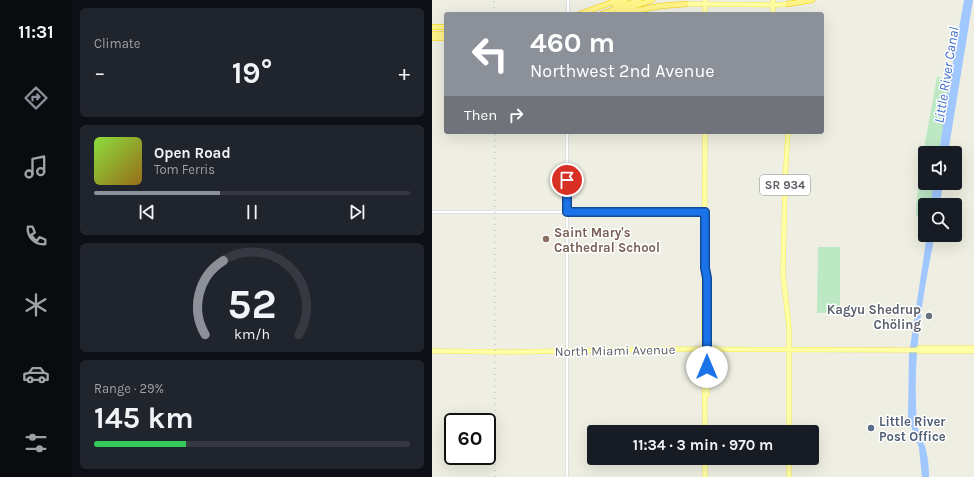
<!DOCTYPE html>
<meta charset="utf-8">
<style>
body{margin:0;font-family:Karla,sans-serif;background:#20242c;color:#f1f3f6;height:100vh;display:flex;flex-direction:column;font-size:15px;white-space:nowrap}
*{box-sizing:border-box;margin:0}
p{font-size:13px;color:#9ea1a6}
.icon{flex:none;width:22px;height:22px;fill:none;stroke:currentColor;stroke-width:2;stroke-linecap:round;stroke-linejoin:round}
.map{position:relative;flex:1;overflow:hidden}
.side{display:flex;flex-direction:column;gap:8px;padding:8px;background:#0d0f14;width:360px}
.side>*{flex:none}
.top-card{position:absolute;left:12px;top:12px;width:380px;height:122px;border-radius:4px;box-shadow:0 4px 16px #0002;background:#8c9099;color:#fff;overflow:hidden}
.controls{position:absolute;left:486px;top:146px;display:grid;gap:8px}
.controls a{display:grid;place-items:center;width:44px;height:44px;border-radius:4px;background:#171b24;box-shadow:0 4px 16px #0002;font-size:20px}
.speed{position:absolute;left:12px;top:413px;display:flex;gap:8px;font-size:20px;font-weight:700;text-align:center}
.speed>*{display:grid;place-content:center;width:52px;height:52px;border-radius:50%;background:#171b24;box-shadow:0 4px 16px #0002;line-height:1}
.speed .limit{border:2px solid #111;border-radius:6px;background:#fff;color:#111}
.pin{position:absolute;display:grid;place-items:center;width:34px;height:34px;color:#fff;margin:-17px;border:2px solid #fff;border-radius:50%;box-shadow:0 1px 4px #0007}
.me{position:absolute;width:44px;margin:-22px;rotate:0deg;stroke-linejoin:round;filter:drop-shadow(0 0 3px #0008)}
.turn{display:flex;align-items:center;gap:14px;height:84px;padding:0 20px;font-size:18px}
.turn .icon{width:52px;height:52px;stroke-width:2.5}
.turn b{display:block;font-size:28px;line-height:34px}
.then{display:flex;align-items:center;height:38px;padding:0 20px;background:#0003;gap:8px;font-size:15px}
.big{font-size:30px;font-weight:700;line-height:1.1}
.side .tile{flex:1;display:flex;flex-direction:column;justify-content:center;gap:6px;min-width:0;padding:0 14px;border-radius:6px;background:#20242c}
.side .dial{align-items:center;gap:0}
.dial svg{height:104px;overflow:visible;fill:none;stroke:#363941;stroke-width:7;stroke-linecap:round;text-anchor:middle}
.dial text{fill:#f1f3f6;stroke:none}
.song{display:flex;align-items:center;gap:12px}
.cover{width:48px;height:48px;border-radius:6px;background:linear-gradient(135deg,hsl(90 70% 55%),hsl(40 70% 35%))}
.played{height:4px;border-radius:2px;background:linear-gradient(90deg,#8c9099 40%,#363941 40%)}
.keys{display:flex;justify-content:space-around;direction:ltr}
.heat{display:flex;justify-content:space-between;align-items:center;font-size:22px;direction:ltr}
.charge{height:6px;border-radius:3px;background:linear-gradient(90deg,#34c759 29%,#363941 0)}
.trip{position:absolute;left:155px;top:425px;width:232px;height:40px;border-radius:4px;background:#171b24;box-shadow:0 4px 16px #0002;font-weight:700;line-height:40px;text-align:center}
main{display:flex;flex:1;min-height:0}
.tab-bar{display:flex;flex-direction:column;width:72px;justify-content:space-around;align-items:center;background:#090b0e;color:#9ea1a6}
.tab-bar .icon{width:28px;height:28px}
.tab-bar .selected{color:#8c9099}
.tab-bar b{font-size:18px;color:#f1f3f6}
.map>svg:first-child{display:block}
.green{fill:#bde8c4}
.water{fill:#a1c7ff}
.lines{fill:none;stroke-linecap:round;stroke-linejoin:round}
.minor-casing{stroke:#bcbec4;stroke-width:4}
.major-casing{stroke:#fae64f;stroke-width:5}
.highway-casing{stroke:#f0cc00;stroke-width:6}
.minor{stroke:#fff;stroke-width:3}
.major{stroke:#ffffa6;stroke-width:4}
.highway{stroke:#fff488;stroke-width:5}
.rail{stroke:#b6b6b7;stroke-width:1;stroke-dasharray:1 5;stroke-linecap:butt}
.route-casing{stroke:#114b97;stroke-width:10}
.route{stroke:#1a73e8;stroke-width:7}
.education-dot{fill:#8d6e63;stroke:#fff;stroke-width:1.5}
.worship-dot{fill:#6b7280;stroke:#fff;stroke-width:1.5}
.service-dot{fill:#5c6f8a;stroke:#fff;stroke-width:1.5}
.labels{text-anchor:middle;stroke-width:3;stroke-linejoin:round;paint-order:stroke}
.shield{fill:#fff;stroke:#8c8e92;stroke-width:1}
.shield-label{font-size:12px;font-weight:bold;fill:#5a5d64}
.education-label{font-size:13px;font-weight:bold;fill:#785e54;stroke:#fff;text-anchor:start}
.worship-label{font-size:13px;font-weight:bold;fill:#5b616d;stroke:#fff;text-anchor:end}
.street-label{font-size:13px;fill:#5a5d64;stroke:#fff}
.service-label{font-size:13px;font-weight:bold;fill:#4e5e75;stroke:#fff;text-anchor:start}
.water-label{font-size:14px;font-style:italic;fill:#3c6aca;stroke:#fff}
</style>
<main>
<nav class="tab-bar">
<b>11:31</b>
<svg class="icon selected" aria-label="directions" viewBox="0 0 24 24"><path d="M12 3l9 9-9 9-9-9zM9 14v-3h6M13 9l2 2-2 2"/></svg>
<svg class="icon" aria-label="music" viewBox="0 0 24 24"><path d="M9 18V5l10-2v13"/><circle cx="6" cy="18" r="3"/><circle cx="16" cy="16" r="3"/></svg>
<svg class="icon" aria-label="phone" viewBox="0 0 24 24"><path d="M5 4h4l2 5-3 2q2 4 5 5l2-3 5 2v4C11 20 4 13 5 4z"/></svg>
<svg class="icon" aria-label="climate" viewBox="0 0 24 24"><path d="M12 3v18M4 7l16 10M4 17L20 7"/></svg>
<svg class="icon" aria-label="car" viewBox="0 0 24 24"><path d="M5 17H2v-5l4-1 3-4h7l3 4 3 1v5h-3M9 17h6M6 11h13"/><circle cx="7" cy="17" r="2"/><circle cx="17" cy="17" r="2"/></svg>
<svg class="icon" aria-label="filters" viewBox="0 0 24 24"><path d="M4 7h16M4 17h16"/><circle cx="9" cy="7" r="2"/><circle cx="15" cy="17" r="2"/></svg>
</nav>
<section class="side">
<div class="tile"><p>Climate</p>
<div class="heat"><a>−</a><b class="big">19°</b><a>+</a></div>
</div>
<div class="tile">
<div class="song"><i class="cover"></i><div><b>Open Road</b><p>Tom Ferris</p></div></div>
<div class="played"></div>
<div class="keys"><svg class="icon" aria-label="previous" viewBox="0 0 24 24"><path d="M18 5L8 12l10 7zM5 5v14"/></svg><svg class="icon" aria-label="pause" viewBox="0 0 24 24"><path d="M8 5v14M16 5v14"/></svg><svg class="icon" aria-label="next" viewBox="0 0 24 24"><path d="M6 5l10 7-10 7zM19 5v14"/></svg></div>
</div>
<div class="tile dial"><svg viewBox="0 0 100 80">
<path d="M14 69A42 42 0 1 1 86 69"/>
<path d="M14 69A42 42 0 0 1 28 12" stroke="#8c9099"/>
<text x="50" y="56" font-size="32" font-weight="700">52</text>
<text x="50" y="72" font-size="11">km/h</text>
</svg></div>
<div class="tile"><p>Range · 29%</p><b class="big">145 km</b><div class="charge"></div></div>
</section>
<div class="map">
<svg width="542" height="477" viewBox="0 0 542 477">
<rect width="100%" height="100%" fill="#eeeee2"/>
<path class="green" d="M505,77H519L507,153H493V183H503L500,205H493V216H484V205L491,154Z
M386,247H408V313H385Z"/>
<path class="water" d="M532,0H541L516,153H507L518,79Z
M502,183H511L508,205H498Z
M495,235H503C490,297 480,360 485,424C486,431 489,437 492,444C496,454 497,466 497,477H490L487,448L476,418L477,354Z"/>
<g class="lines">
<defs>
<path id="minor" d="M136,14V0
M0,212H273
M135,477V132"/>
<path id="major" d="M341,0V14
M254,4L345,5L356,4
M273,14V0
M356,132L353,181L351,275L357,327V432
M275,276V395
M485,350L487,351H542
M0,351L80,352L232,349L485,350L487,348H542
M273,432L272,330L273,132
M357,458V477
M273,477V458"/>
<path id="highway" d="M183,4L193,0
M356,4L380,0
M148,14L186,0
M170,14L207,0
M180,14L220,0
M188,14L228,6L254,4
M0,27H14
M0,34H14
M0,38H14"/>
</defs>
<use href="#minor" class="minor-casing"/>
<use href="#major" class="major-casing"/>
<use href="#highway" class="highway-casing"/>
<use href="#minor" class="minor"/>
<use href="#major" class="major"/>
<use href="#highway" class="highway"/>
<path class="rail" d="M62,14V0
M63,477V132"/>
</g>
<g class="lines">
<defs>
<path id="route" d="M135,180V212H273V268L275,278V367"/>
</defs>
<use href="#route" class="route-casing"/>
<use href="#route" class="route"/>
</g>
<circle class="education-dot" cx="114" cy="239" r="4"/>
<circle class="worship-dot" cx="497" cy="316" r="4"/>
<circle class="service-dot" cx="439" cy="428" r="4"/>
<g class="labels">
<rect class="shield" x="328" y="175" width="50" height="20" rx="3"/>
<g class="shield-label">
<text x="353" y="189">SR 934</text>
</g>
<g class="education-label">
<text x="122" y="237">Saint Mary's<tspan x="122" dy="15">Cathedral School</tspan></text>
</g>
<g class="worship-label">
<text x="489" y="314">Kagyu Shedrup<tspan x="489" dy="15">Chöling</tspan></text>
</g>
<g class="street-label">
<text transform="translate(183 350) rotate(-1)" y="5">North Miami Avenue</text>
</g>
<g class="service-label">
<text x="447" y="426">Little River<tspan x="447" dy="15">Post Office</tspan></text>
</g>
<g class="water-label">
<text transform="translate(514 75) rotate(-81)" y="5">Little River Canal</text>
</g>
</g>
</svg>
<div class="controls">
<a><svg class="icon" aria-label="sound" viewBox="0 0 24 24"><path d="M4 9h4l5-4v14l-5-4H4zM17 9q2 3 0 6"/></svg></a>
<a><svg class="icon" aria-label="search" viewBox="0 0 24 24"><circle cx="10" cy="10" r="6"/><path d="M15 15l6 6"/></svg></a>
</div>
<div class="speed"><div class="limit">60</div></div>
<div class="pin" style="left:135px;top:180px;background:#d93025"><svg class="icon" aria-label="arrive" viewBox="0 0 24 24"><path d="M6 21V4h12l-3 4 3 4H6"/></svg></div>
<svg class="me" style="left:275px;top:367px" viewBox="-20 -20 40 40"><circle r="19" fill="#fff"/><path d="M0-13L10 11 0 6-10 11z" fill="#1a73e8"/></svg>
<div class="trip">11:34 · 3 min · 970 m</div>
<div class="top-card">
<div class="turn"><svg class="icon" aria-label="left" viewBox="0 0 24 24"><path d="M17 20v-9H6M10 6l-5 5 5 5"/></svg><div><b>460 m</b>Northwest 2nd Avenue</div></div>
<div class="then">Then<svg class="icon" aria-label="right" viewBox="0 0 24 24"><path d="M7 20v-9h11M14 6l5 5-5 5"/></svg></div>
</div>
</div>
</main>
